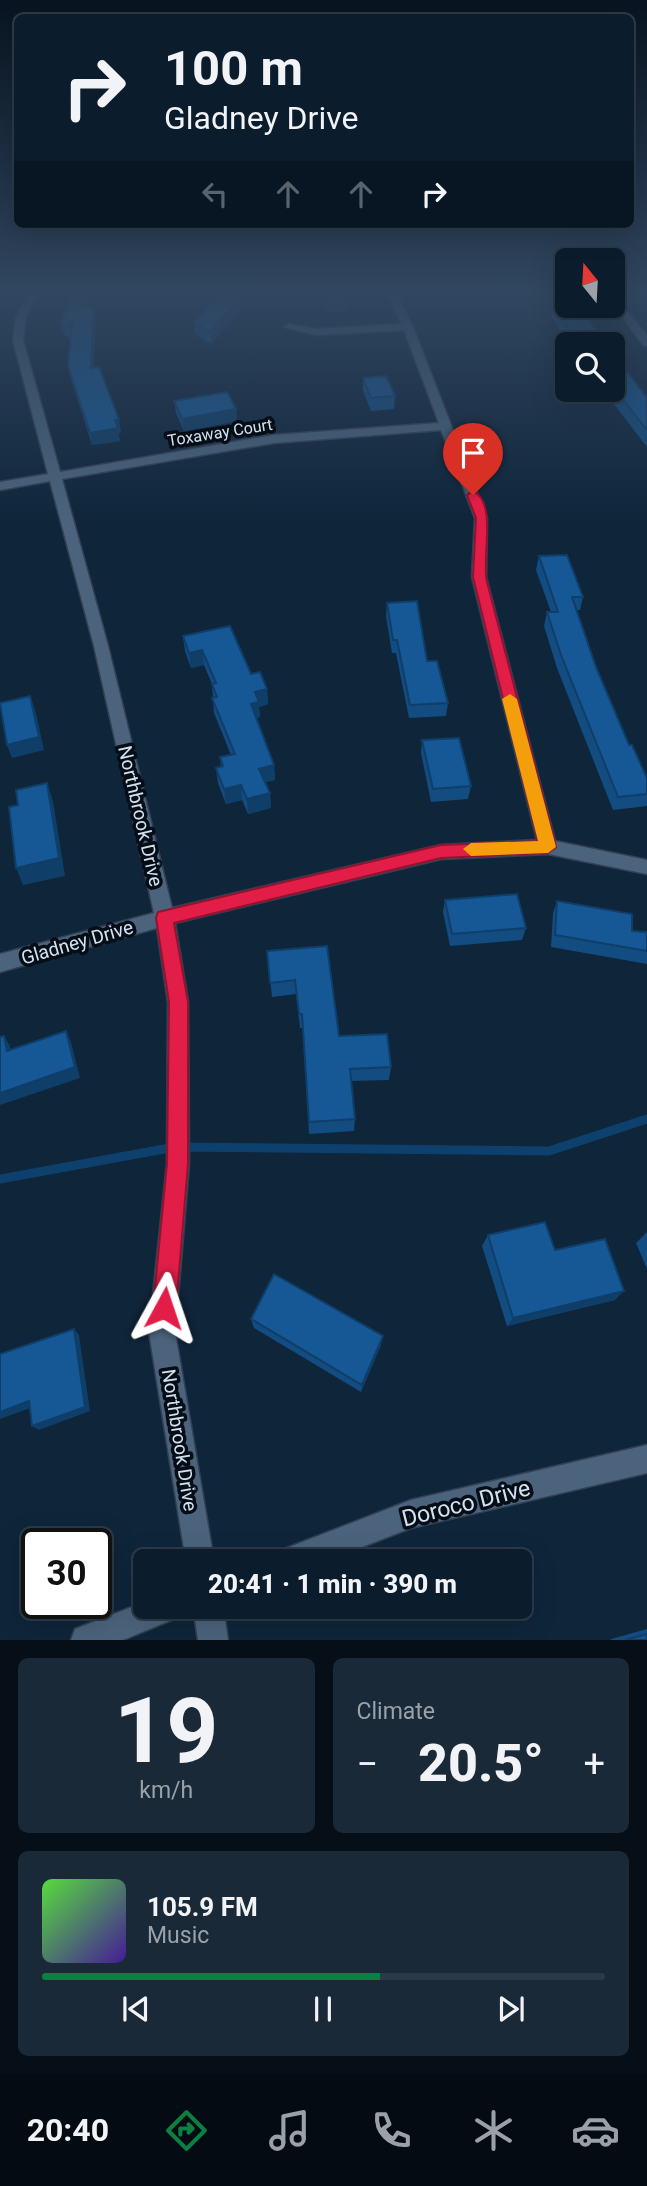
<!DOCTYPE html>
<meta charset="utf-8">
<style>
body{margin:0;font-family:Roboto,sans-serif;background:#192938;color:#f1f3f6;height:100vh;display:flex;flex-direction:column;font-size:26px;white-space:nowrap}
*{box-sizing:border-box;margin:0}
p{font-size:23px;color:#9aa1a9}
.icon{flex:none;width:38px;height:38px;fill:none;stroke:currentColor;stroke-width:2;stroke-linecap:round;stroke-linejoin:round}
.map{position:relative;height:1640px;overflow:hidden}
.sheet{display:flex;flex-direction:column;gap:18px;padding:18px;background:#060f18;flex:1}
.sheet>*{flex:none}
.hud{position:absolute;left:14px;top:14px;width:620px;height:214px;border-radius:10px;box-shadow:0 7px 28px #0002,0 0 0 2px #2b3a48;background:#0b1c2c;color:#f1f3f6;overflow:hidden}
.needle{width:46px;rotate:342deg}
.controls{position:absolute;left:555px;top:248px;display:grid;gap:14px}
.controls a{display:grid;place-items:center;width:70px;height:70px;border-radius:10px;background:#0b1c2c;box-shadow:0 7px 28px #0002,0 0 0 2px #2b3a48;font-size:35px}
.speed{position:absolute;left:21px;top:1528px;display:flex;gap:14px;font-size:35px;font-weight:700;text-align:center}
.speed>*{display:grid;place-content:center;width:91px;height:91px;border-radius:50%;background:#0b1c2c;box-shadow:0 7px 28px #0002,0 0 0 2px #2b3a48;line-height:1}
.speed .limit{border:4px solid #111;border-radius:10px;background:#fff;color:#111}
.pin{position:absolute;display:grid;place-items:center;width:60px;height:60px;color:#fff;margin:-72px -30px;border-radius:50% 50% 50% 0;rotate:-45deg;box-shadow:0 0 7px #0007}
.pin .icon{rotate:45deg}
.me{position:absolute;width:77px;margin:-38px;rotate:5deg;stroke-linejoin:round;filter:drop-shadow(0 0 5px #0008)}
.turn{display:flex;align-items:center;gap:24px;height:147px;padding:0 35px;font-size:32px}
.turn .icon{width:91px;height:91px;stroke-width:2.5}
.turn b{display:block;font-size:49px;line-height:60px}
.lanes{display:flex;align-items:center;height:66px;padding:0 35px;background:#0003;justify-content:center;gap:35px;direction:ltr}
.lanes .off{opacity:.35}
.big{font-size:52px;font-weight:800;line-height:1.1}
.sheet .tile{flex:1;display:flex;flex-direction:column;justify-content:center;gap:10px;min-width:0;padding:0 24px;border-radius:10px;background:#192938}
.sheet .dial{align-items:center;gap:0}
.dial b{font-size:91px;line-height:1}
.song{display:flex;align-items:center;gap:21px}
.cover{width:84px;height:84px;border-radius:10px;background:linear-gradient(135deg,hsl(110 70% 55%),hsl(260 70% 35%))}
.played{height:7px;border-radius:4px;background:linear-gradient(90deg,#0b8043 60%,#2b3a48 60%)}
.keys{display:flex;justify-content:space-around;direction:ltr}
.heat{display:flex;justify-content:space-between;align-items:center;font-size:38px;direction:ltr}
.sheet .tiles{flex:1;display:grid;gap:18px;grid-template-columns:1fr 1fr}
.tile:last-child{grid-column:span 2}
.trip{position:absolute;left:133px;top:1549px;width:399px;height:70px;border-radius:10px;background:#0b1c2c;box-shadow:0 7px 28px #0002,0 0 0 2px #2b3a48;font-weight:800;line-height:70px;text-align:center}
.dock{display:flex;height:112px;justify-content:space-around;align-items:center;background:#040b12;color:#9aa1a9}
.dock .icon{width:49px;height:49px}
.dock .selected{color:#0b8043}
.dock b{font-size:32px;color:#f1f3f6}
.map>svg:first-child{display:block}
.lines{fill:none;stroke-linecap:round;stroke-linejoin:round}
.stream{stroke:#0d406d;stroke-width:9}
.street-casing{stroke:#334053;stroke-width:3}
.street{fill:#4b637c;fill-rule:evenodd}
.wall{fill:#124c80}
.shaded-wall{fill:#0f3e68}
.building{fill:#155895;stroke:#0f3e68;stroke-width:2}
.route{fill:#e11d48;stroke:#92132f;stroke-width:2}
.slow{fill:#f59e0b}
.labels{text-anchor:middle;stroke-width:7;stroke-linejoin:round;paint-order:stroke}
.far-street-label{font-size:16px;fill:#d4e1f0;stroke:#050d17}
.street-label{font-size:19px;fill:#d4e1f0;stroke:#050d17}
.near-street-label{font-size:23px;fill:#d4e1f0;stroke:#050d17}
</style>
<div class="map">
<svg width="647" height="1640" viewBox="0 0 647 1640">
<rect width="100%" height="100%" fill="#0f253a"/>
<g class="lines">
<path class="stream" d="M0,1179L175,1147L549,1151L647,1119"/>
<defs>
<path id="street" d="M30,292H40L26,317L23,340L60,472L274,435L439,423L404,330L316,335L284,327L289,324L316,329L402,324L386,292H396L413,327L487,518L486,577L555,841L647,860V874L548,854L441,859L175,923L188,1002L189,1164L175,1332L214,1561H186L149,1332L167,1164L168,1002L157,928L0,972V954L154,913L94,646L50,481L0,490V482L48,474L13,340L16,317ZM441,430L475,518L472,577L537,840L441,845L172,908L108,646L62,479L274,443Z
M612,293L647,336V346L643,345L612,303Z
M647,1445V1473L411,1528L326,1561H275L279,1551L411,1500Z
M145,1602V1606H185L181,1616L123,1640H71L75,1629Z
M193,1606H223L228,1640H198Z"/>
</defs>
<use href="#street" class="street-casing"/>
<use href="#street" class="street"/>
</g>
<path class="wall" d="M98,292L89,308L96,319L93,367L121,432L118,433L120,441L92,445L71,379L68,366L70,338L64,335L61,323Z
M319,292H349V303H347V311L327,312Z
M256,293L211,344L195,334L193,323Z
M553,304L607,345H569L551,316Z
M612,352L647,398V447L610,399H601L595,390H612Z
M363,378L395,396L394,409L371,411L363,391Z
M174,401L236,409L237,421L184,431L176,413Z
M539,556L583,597L580,610H576L596,667L629,745L647,778V806L613,810L557,668L544,626L547,612H551L536,570Z
M387,603L427,661L448,703L446,716L409,718L396,653H392L386,616Z
M183,636L251,674L267,689L268,704L259,707L260,717L256,718L274,765L275,780L265,782L270,793L271,808L248,814L242,800L226,804L218,783L216,768L221,766L220,757L231,755L214,713L212,684L204,665L191,668L185,651Z
M422,740L471,786L468,799L431,802L421,753Z
M445,900L526,928L522,940L450,946L443,912Z
M557,901L632,931L647,932V964L551,947L553,913Z
M327,946L339,1036L391,1067L389,1080L351,1081L355,1119L354,1131L309,1134L303,1028H300L296,994L272,997L267,951Z
M647,1232V1269L636,1243Z
M488,1235L555,1250L615,1300L507,1326L482,1246Z
M251,1319L381,1345L361,1392L254,1328Z
M647,1629V1640H611V1639Z"/>
<path class="shaded-wall" d="M89,292H98L82,320L79,308Z
M246,292H256V293L211,344L210,332Z
M347,292H349V303H347V299L344,293Z
M94,307L96,319L93,380L91,368Z
M236,409L237,421L184,431L182,419Z
M115,420H119L121,432L118,433L120,441L92,445L90,433Z
M202,650L204,665L191,668L189,653Z
M267,689L268,704L259,707L260,717L252,719L251,704L255,692Z
M30,696L35,709L44,750L12,758L7,745Z
M274,765L275,780L260,783L259,769Z
M47,783L53,801L65,876L23,885L16,868Z
M241,785L242,800L226,804L224,789Z
M270,793L271,808L248,814L247,799Z
M66,1031L71,1042L80,1078L0,1105V1093Z
M4,1036L10,1046L13,1061L7,1051Z
M624,1291L615,1300L507,1326L513,1318Z
M74,1329L79,1335L90,1411L39,1430L32,1426Z
M383,1336L381,1345L361,1392L362,1385Z
M29,1401L36,1406L0,1419V1412Z"/>
<path class="building" d="M72,292H89L79,308L94,307L91,368L99,367L119,420H115L118,428L90,433L68,366L72,321L68,326L61,323Z
M221,292H246L210,332L193,323Z
M324,292H347L344,293L347,299L327,300Z
M567,303V306H578L607,345H579L553,304Z
M612,352L647,398V430L612,386Z
M386,376L395,396L371,398L363,378Z
M227,392L236,409L182,419L174,401Z
M567,555L583,597H572L596,667L629,745H632L647,778V794L618,797L561,655L547,612H558L539,556Z
M417,601L427,661H437L448,703L410,705L397,640H393L387,603Z
M230,626L251,674L260,672L267,689L255,692L259,702L251,704L274,765L259,769L270,793L247,799L241,785L224,789L216,768L223,766L220,757L235,754L212,698L217,697L212,684L216,683L202,650L189,653L183,636Z
M30,696L39,737L7,745L0,703Z
M459,738L471,786L433,789L422,740Z
M47,783L59,858L16,868L9,807L18,805L16,790Z
M517,894L526,928L452,934L445,900Z
M557,901L632,914V931L647,932V951L555,935Z
M327,946L339,1036L387,1034L391,1067L350,1069L355,1119L309,1122L302,1014H299L295,980L270,983L267,951Z
M66,1031L75,1067L0,1093V1037L4,1036L7,1051Z
M545,1222L555,1250L605,1239L624,1291L513,1318L488,1235Z
M274,1274L383,1336L362,1385L251,1319Z
M74,1329L85,1407L32,1426L29,1401L0,1412V1354Z
M647,1634V1640H626Z"/>
<linearGradient id="sky" x2="0" y2="1"><stop stop-color="#081420"/><stop offset="0.56" stop-color="#314660"/><stop offset="1" stop-color="#314660" stop-opacity="0"/></linearGradient>
<rect width="647" height="522" fill="url(#sky)"/>
<path class="route" d="M473,491C498,502 481,561 487,582C510,671 533,759 556,847L548,853L441,858L174,923L188,1002V1164L176,1308L172,1316L164,1320L157,1316L153,1308L167,1164L169,1002L156,918L158,912L441,845L538,841L473,577L476,518L467,495Z"/>
<path class="slow" d="M510,694L517,699L556,847L548,853L471,856L463,849L471,843L538,841L502,699Z"/>
<g class="labels">
<g class="far-street-label">
<text transform="translate(220 432) rotate(-9)" y="6">Toxaway Court</text>
</g>
<g class="street-label">
<text transform="translate(141 816) rotate(77)" y="7">Northbrook Drive</text>
<text transform="translate(77 942) rotate(-16)" y="7">Gladney Drive</text>
<text transform="translate(180 1440) rotate(81)" y="7">Northbrook Drive</text>
</g>
<g class="near-street-label">
<text transform="translate(466 1503) rotate(-14)" y="8">Doroco Drive</text>
</g>
</g>
</svg>
<div class="controls">
<a><svg class="needle" viewBox="-14 -14 28 28"><path d="M0-13l5 13h-10z" fill="#e53935"/><path d="M0 13l5-13h-10z" fill="#9aa1a9"/></svg></a>
<a><svg class="icon" aria-label="search" viewBox="0 0 24 24"><circle cx="10" cy="10" r="6"/><path d="M15 15l6 6"/></svg></a>
</div>
<div class="speed"><div class="limit">30</div></div>
<div class="pin" style="left:473px;top:495px;background:#d93025"><svg class="icon" aria-label="arrive" viewBox="0 0 24 24"><path d="M6 21V4h12l-3 4 3 4H6"/></svg></div>
<svg class="me" style="left:164px;top:1308px" viewBox="-20 -20 40 40"><path d="M0-17L14 15 0 8-14 15z" fill="#e11d48" stroke="#fff" stroke-width="4"/></svg>
<div class="trip">20:41 · 1 min · 390 m</div>
<div class="hud">
<div class="turn"><svg class="icon" aria-label="right" viewBox="0 0 24 24"><path d="M7 20v-9h11M14 6l5 5-5 5"/></svg><div><b>100 m</b>Gladney Drive</div></div>
<div class="lanes"><svg class="icon off" aria-label="left" viewBox="0 0 24 24"><path d="M17 20v-9H6M10 6l-5 5 5 5"/></svg><svg class="icon off" aria-label="ahead" viewBox="0 0 24 24"><path d="M12 20V5M6 11l6-6 6 6"/></svg><svg class="icon off" aria-label="ahead" viewBox="0 0 24 24"><path d="M12 20V5M6 11l6-6 6 6"/></svg><svg class="icon" aria-label="right" viewBox="0 0 24 24"><path d="M7 20v-9h11M14 6l5 5-5 5"/></svg></div>
</div>
</div>
<section class="sheet">
<div class="tiles">
<div class="tile dial"><b>19</b><p>km/h</p></div>
<div class="tile"><p>Climate</p>
<div class="heat"><a>−</a><b class="big">20.5°</b><a>+</a></div>
</div>
<div class="tile">
<div class="song"><i class="cover"></i><div><b>105.9 FM</b><p>Music</p></div></div>
<div class="played"></div>
<div class="keys"><svg class="icon" aria-label="previous" viewBox="0 0 24 24"><path d="M18 5L8 12l10 7zM5 5v14"/></svg><svg class="icon" aria-label="pause" viewBox="0 0 24 24"><path d="M8 5v14M16 5v14"/></svg><svg class="icon" aria-label="next" viewBox="0 0 24 24"><path d="M6 5l10 7-10 7zM19 5v14"/></svg></div>
</div>
</div>
</section>
<nav class="dock">
<b>20:40</b>
<svg class="icon selected" aria-label="directions" viewBox="0 0 24 24"><path d="M12 3l9 9-9 9-9-9zM9 14v-3h6M13 9l2 2-2 2"/></svg>
<svg class="icon" aria-label="music" viewBox="0 0 24 24"><path d="M9 18V5l10-2v13"/><circle cx="6" cy="18" r="3"/><circle cx="16" cy="16" r="3"/></svg>
<svg class="icon" aria-label="phone" viewBox="0 0 24 24"><path d="M5 4h4l2 5-3 2q2 4 5 5l2-3 5 2v4C11 20 4 13 5 4z"/></svg>
<svg class="icon" aria-label="climate" viewBox="0 0 24 24"><path d="M12 3v18M4 7l16 10M4 17L20 7"/></svg>
<svg class="icon" aria-label="car" viewBox="0 0 24 24"><path d="M5 17H2v-5l4-1 3-4h7l3 4 3 1v5h-3M9 17h6M6 11h13"/><circle cx="7" cy="17" r="2"/><circle cx="17" cy="17" r="2"/></svg>
</nav>
